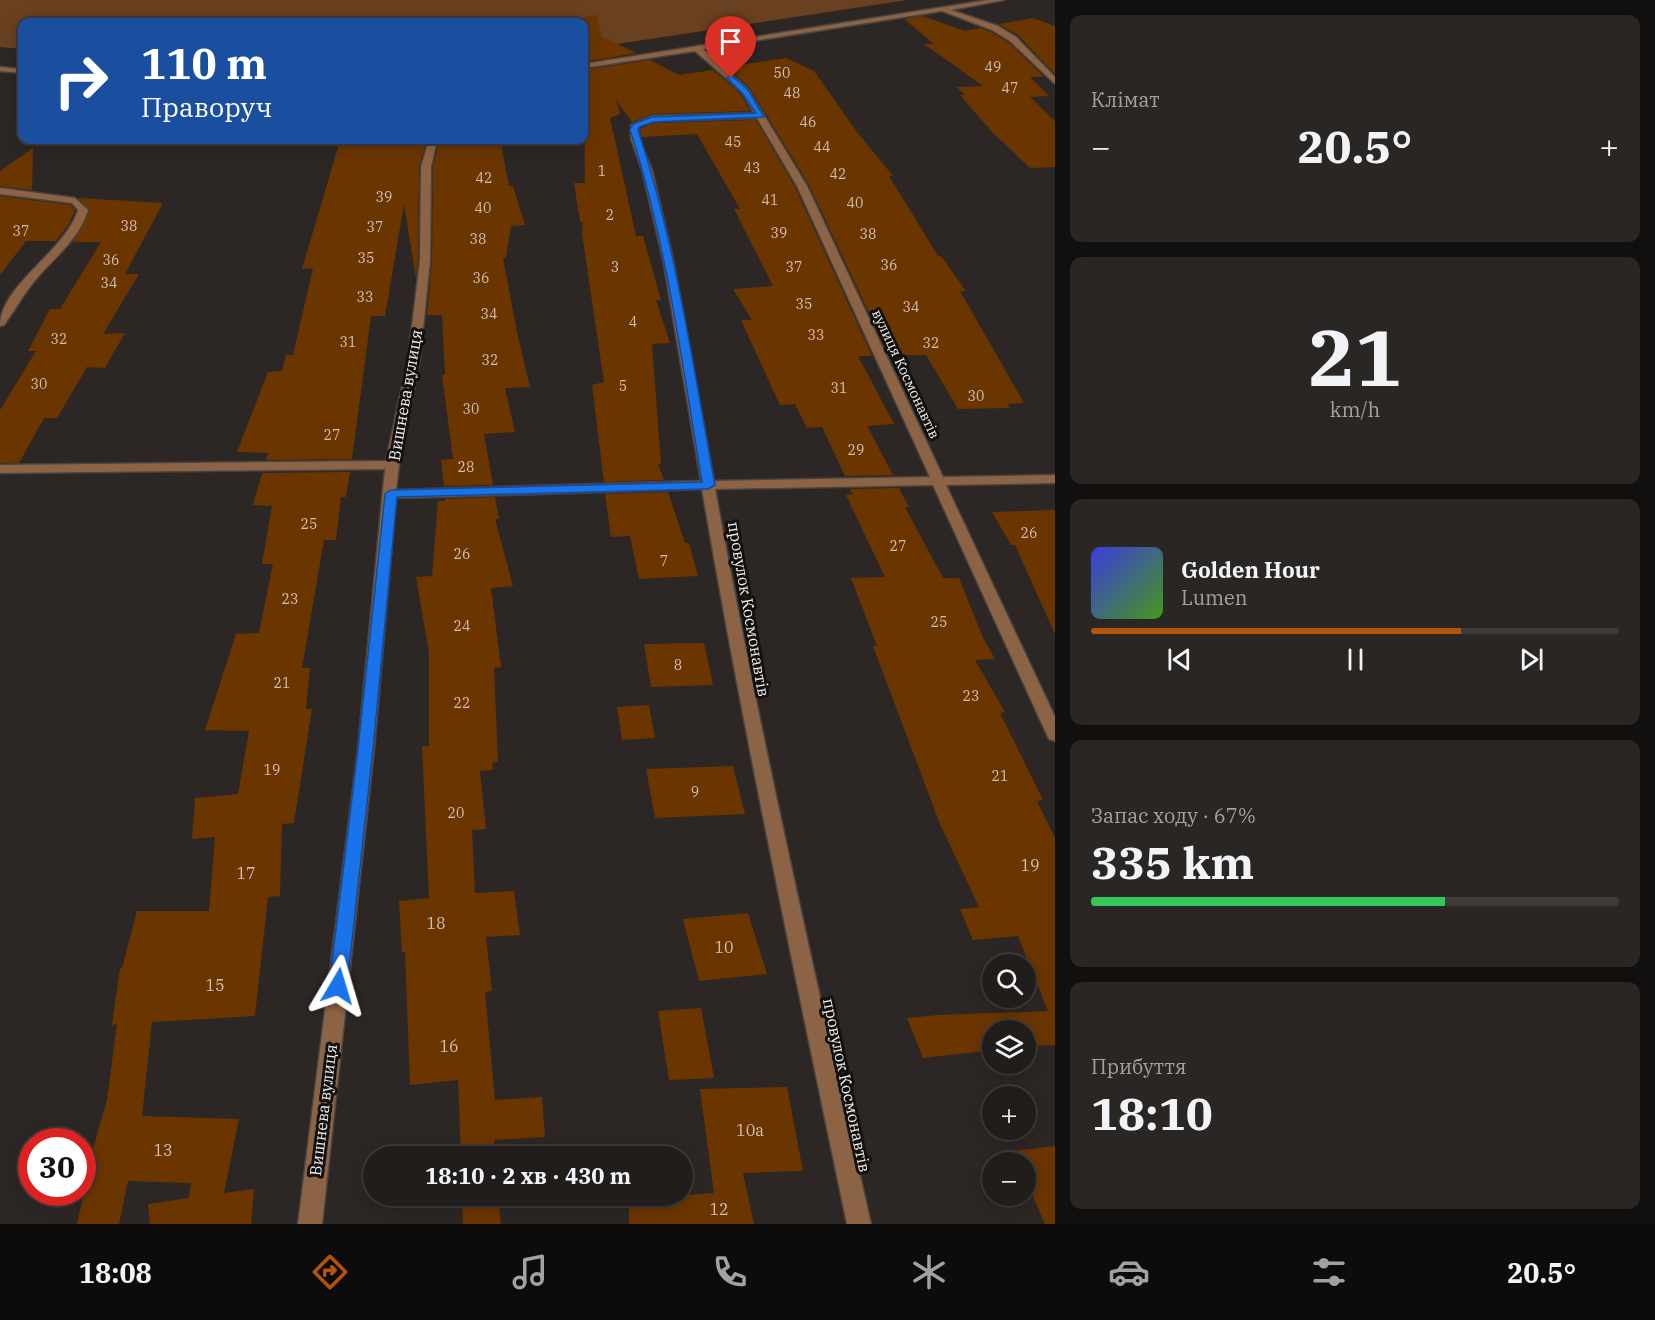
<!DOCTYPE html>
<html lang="uk">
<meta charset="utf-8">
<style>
body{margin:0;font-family:"IBM Plex Serif",serif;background:#292624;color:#f1f3f6;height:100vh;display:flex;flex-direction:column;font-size:22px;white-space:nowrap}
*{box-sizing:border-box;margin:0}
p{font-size:20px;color:#a2a2a3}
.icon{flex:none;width:33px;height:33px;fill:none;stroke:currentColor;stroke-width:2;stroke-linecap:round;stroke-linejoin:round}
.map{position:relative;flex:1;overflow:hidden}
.side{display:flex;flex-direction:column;gap:15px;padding:15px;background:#12100f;width:600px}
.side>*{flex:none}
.guide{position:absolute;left:18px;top:18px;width:570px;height:126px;border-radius:12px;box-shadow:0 3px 15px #0003,0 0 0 2px #3e3b3a;background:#1a4fa0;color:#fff;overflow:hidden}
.tools{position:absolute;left:982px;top:954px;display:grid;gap:12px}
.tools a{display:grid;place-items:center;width:54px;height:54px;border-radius:50%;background:#211d1b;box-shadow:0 3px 15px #0003,0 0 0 2px #3e3b3a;font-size:30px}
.speed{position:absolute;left:18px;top:1128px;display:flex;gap:12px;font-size:30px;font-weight:700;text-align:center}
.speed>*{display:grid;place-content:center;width:78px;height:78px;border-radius:50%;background:#211d1b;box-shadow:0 3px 15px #0003,0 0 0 2px #3e3b3a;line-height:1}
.speed .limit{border:9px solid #d22;background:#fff;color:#111}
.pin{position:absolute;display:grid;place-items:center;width:51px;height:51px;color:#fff;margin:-62px -26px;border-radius:50% 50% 50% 0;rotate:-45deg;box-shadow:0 0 6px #0007}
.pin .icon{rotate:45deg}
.me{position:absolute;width:66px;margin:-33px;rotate:7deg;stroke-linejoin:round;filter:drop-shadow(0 0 4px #0008)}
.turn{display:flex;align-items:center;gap:21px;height:126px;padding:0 24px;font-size:27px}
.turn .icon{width:78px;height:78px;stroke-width:2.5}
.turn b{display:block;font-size:42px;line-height:51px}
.big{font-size:45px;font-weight:700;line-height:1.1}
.side .widget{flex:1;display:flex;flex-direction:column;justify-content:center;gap:9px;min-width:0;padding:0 21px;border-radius:12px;background:#292624}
.side .dial{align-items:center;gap:0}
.dial b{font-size:78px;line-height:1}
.song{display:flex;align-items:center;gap:18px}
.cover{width:72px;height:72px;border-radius:9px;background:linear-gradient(135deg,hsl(240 70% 55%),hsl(100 70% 35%))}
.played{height:6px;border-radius:3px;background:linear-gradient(90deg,#b45309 70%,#3e3b3a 70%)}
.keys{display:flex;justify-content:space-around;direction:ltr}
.heat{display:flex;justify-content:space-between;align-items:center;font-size:33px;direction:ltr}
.charge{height:9px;border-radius:4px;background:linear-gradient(90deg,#34c759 67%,#3e3b3a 0)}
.trip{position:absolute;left:363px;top:1146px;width:330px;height:60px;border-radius:30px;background:#211d1b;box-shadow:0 3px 15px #0003,0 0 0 2px #3e3b3a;font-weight:700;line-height:60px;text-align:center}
.tab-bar{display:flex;height:96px;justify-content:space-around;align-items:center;background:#0d0c0b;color:#a2a2a3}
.tab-bar .icon{width:42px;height:42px}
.tab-bar .on{color:#b45309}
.tab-bar b{font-size:27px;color:#f1f3f6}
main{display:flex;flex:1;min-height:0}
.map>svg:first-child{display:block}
.green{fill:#694020}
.building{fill:#6b3500}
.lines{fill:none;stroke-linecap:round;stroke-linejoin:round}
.minor-casing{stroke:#484340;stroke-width:3}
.minor{fill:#8d6345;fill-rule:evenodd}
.route{fill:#1a73e8;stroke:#114b97;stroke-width:1.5}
.labels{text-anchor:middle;stroke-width:6;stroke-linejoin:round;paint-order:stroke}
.number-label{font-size:14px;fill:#d0c0b2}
.far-street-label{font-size:14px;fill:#f2efed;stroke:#13110f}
.street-label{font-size:16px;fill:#f2efed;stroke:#13110f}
.near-number-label{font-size:16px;fill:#d0c0b2}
</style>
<main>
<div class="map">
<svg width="1055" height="1224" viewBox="0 0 1055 1224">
<rect width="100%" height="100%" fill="#2c2724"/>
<path class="green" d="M0,0H907L584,49V22H22V49L0,47Z"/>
<path class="building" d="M597,15L601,36L636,53L584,62V17Z
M922,16L965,31L980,28L991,32L1009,43L1044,77H1030L1049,96L1030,97L1055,121V167L1030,168L991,131L960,95H965L957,87L983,86L924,44H934L904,19Z
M1033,18L1055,26V74L1018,35L999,24Z
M786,58L814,71L857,132L893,176H889L938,256H941L966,291H960L1024,403L1007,404L1010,408L958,409L926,355H889L809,185L750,88L727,67Z
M650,60L679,75L713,70L740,93L750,111L652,114L632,122L616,100L620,114L610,118L636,236H643L661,300H656L670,343L652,344L661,464H658L664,480L604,482L592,385L604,382L582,234L583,222H580L574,183H585L584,70Z
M756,120L795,187L872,356H858L894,424L867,426L893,475L845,476L822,427L807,428L795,404L780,405L741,320H752L733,289L773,286L734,209H740L697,134L641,137V128L653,123Z
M386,140H427L419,167L418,260L416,278L404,204L385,316H371L352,459L266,460L268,453L237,452L268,372L282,371L286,355H293L313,268L302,269L339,144H386Z
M439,140H478L479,145L501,144L509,186H513L525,225L511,226L506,258H503L518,337L530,387L505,388L515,432L484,434L493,485L444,486L441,460L453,459L442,375H445L442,315H427L432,260L433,167Z
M33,148L32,190L0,186V171Z
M0,196L71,205L75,210L69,224L56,241H26L0,275Z
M78,198L163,203L125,274H139L103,334L125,333L105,368L87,367L57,418H44L19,463H0V410L36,351H28L50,309H60L101,242H73L90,211Z
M350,472L346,497H341L336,540H324L302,668H310L306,709H312L294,823L282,824L280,896L268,897L255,1016L152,1022L142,1116L239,1119L224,1193L254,1189L251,1224H150L148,1204L189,1198L191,1183L128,1181L119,1224H77L87,1180H84L107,1100L117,1024L112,1025L120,968H122L137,911H209L215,837L192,839L195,798L238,794L249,731L205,730L236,634L259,633L273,564H262L272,506L253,505L262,473Z
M899,488L909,507H905L943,578H959L983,638L995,659L975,660L1005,712L1000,713L1043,800L1037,801L1055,838V1045L1026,1046V1030H993V1050L923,1058L907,1018L938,1015L1048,1011L1018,936L973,940L960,909L979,907L940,824L873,646H877L851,578L885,577L846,495L853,494L850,489Z
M668,492L685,543H689L698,576L639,579L630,536L611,537L605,494Z
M495,497L499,519H495L513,586L491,588L501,667L494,668L498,762L492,763L493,770L480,771L486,829L472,830L475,893L514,891L520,935L486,937L492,991L485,992L495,1100L542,1097L545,1137L494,1140L495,1156H461L458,1080L410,1085L405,952H402L399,901L429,898L422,746H429V653L416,577L432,576L438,501H445V499Z
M1055,510V634L1015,545H1011L992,512Z
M704,643L713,685L651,687L644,644Z
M649,705L655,738L622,740L617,707Z
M733,766L745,814L655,818L646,769Z
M748,913L767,974L699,981L683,919Z
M701,1008L714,1078L669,1080L658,1011Z
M787,1087L803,1171L743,1173L754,1224H629V1199L714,1193L700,1089Z
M1055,1146V1224H1045L1026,1180V1162H1019L1014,1151Z
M462,1196H498L501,1224H463Z"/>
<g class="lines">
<defs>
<path id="minor" d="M988,0H1004L951,10L998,26L1016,37L1055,77V84L1010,41L992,30L942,11L703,49L748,89L807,186L943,477L1055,475V483L946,485L1055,717V741L1049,739L1047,735L933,485L715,489C760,735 816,980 871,1224H847C796,980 744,735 702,489L396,498L374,749L322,1224H298L358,749L385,469L0,473V465L386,461L408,359L420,260L421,167L429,140H437L431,167L430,260L420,359L399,465L396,490L701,481L663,259L642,170L631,139V125L652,116L754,113L742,92L695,51L584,68V64ZM757,118L797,186L930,477L714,481L673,259L652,170L639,139V126L653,121Z
M0,67L22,69V73L0,71Z
M0,188L75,198L88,210C79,239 56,256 37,278C24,293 15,310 4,325L0,326C0,285 65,252 78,210L72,203L0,194Z"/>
</defs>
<use href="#minor" class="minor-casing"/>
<use href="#minor" class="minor"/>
</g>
<path class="route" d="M731,75L748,90L764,117L653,122L639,127L638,130C676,245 693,366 715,485L708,489L397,497L373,749L347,986L344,992L338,994L331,992L329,986L358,749L385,494L391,490L702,482C682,364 667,244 630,130L633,124L652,117L756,113L742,93L727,78Z"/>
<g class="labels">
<g class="number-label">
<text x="993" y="72">49</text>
<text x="782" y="78">50</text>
<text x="1010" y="93">47</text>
<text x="792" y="98">48</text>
<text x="808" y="127">46</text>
<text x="733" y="147">45</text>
<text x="822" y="152">44</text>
<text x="752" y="173">43</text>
<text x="602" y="176">1</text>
<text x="838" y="179">42</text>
<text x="484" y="183">42</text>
<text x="384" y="202">39</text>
<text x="770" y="205">41</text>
<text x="855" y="208">40</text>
<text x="483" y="213">40</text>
<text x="610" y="220">2</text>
<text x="129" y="231">38</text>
<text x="375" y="232">37</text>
<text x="21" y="236">37</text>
<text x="779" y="238">39</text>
<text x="868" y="239">38</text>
<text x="478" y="244">38</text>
<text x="366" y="263">35</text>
<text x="111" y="265">36</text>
<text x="889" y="270">36</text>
<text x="615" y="272">3</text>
<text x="794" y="272">37</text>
<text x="481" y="283">36</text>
<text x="109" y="288">34</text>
<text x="365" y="302">33</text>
<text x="804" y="309">35</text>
<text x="911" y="312">34</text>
<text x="489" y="319">34</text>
<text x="633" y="327">4</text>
<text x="816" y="340">33</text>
<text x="59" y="344">32</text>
<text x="348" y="347">31</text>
<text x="931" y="348">32</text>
<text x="490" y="365">32</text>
<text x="39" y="389">30</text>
<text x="623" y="391">5</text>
<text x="839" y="393">31</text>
<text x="976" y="401">30</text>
<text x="471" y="414">30</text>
<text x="332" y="440">27</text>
<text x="856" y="455">29</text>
<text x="466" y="472">28</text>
<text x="309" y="529">25</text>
<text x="1029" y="538">26</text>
<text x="898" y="551">27</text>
<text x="462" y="559">26</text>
<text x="664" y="566">7</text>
<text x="290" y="604">23</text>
<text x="939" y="627">25</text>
<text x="462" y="631">24</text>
<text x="678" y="670">8</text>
<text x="282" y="688">21</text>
<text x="971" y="701">23</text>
<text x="462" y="708">22</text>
<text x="272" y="775">19</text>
<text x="1000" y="781">21</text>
<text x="695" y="797">9</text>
<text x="456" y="818">20</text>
</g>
<g class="far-street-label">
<text transform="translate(906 374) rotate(65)" y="5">вулиця Космонавтів</text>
</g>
<g class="street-label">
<text transform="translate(405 395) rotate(-80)" y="6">Вишнева вулиця</text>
<text transform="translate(749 609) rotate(80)" y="6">провулок Космонавтів</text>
<text transform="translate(847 1085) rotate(78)" y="6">провулок Космонавтів</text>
<text transform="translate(323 1110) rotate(-83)" y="6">Вишнева вулиця</text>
</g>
<g class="near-number-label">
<text x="1030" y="871">19</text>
<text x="246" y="879">17</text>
<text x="436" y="929">18</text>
<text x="724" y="953">10</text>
<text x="215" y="991">15</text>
<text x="449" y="1052">16</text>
<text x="750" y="1136">10а</text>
<text x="163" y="1156">13</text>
<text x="719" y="1215">12</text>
</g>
</g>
</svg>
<div class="tools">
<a><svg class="icon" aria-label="search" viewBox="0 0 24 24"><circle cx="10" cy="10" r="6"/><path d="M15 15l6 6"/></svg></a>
<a><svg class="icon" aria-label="layers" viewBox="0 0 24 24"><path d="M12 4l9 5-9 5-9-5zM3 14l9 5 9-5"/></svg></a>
<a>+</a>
<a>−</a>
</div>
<div class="speed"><div class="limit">30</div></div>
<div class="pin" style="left:731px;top:78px;background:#d93025"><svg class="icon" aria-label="arrive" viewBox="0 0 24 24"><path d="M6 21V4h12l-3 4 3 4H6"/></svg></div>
<svg class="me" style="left:338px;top:986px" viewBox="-20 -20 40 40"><path d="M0-17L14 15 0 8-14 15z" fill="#1a73e8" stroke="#fff" stroke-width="4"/></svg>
<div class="trip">18:10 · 2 хв · 430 m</div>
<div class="guide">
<div class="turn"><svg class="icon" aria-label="right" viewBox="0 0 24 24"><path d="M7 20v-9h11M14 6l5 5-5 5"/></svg><div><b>110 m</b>Праворуч</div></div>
</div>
</div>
<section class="side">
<div class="widget"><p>Клімат</p>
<div class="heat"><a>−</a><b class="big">20.5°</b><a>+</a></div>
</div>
<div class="widget dial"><b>21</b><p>km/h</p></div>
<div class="widget">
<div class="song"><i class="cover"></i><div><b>Golden Hour</b><p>Lumen</p></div></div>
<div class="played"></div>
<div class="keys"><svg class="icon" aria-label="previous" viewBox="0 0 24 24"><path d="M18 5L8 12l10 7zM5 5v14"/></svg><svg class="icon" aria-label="pause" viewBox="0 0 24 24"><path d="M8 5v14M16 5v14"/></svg><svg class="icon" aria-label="next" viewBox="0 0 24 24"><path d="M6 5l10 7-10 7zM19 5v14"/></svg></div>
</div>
<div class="widget"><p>Запас ходу · 67%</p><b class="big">335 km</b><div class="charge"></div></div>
<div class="widget"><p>Прибуття</p><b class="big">18:10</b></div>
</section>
</main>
<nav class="tab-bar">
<b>18:08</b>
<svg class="icon on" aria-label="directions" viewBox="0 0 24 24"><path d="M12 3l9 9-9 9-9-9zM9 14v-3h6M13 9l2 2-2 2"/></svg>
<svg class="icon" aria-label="music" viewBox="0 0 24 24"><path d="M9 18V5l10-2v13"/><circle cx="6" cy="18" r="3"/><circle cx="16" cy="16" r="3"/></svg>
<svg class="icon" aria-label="phone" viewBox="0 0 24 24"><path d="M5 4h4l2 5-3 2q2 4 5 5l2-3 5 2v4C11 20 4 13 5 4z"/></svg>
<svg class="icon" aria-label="climate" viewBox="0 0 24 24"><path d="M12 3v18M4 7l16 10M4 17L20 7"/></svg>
<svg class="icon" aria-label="car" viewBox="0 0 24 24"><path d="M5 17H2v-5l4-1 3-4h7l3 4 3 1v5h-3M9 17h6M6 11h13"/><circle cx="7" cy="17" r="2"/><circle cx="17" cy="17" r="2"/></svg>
<svg class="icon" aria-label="filters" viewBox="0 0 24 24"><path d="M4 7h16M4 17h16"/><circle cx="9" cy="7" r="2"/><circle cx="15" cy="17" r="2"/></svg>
<b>20.5°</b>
</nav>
